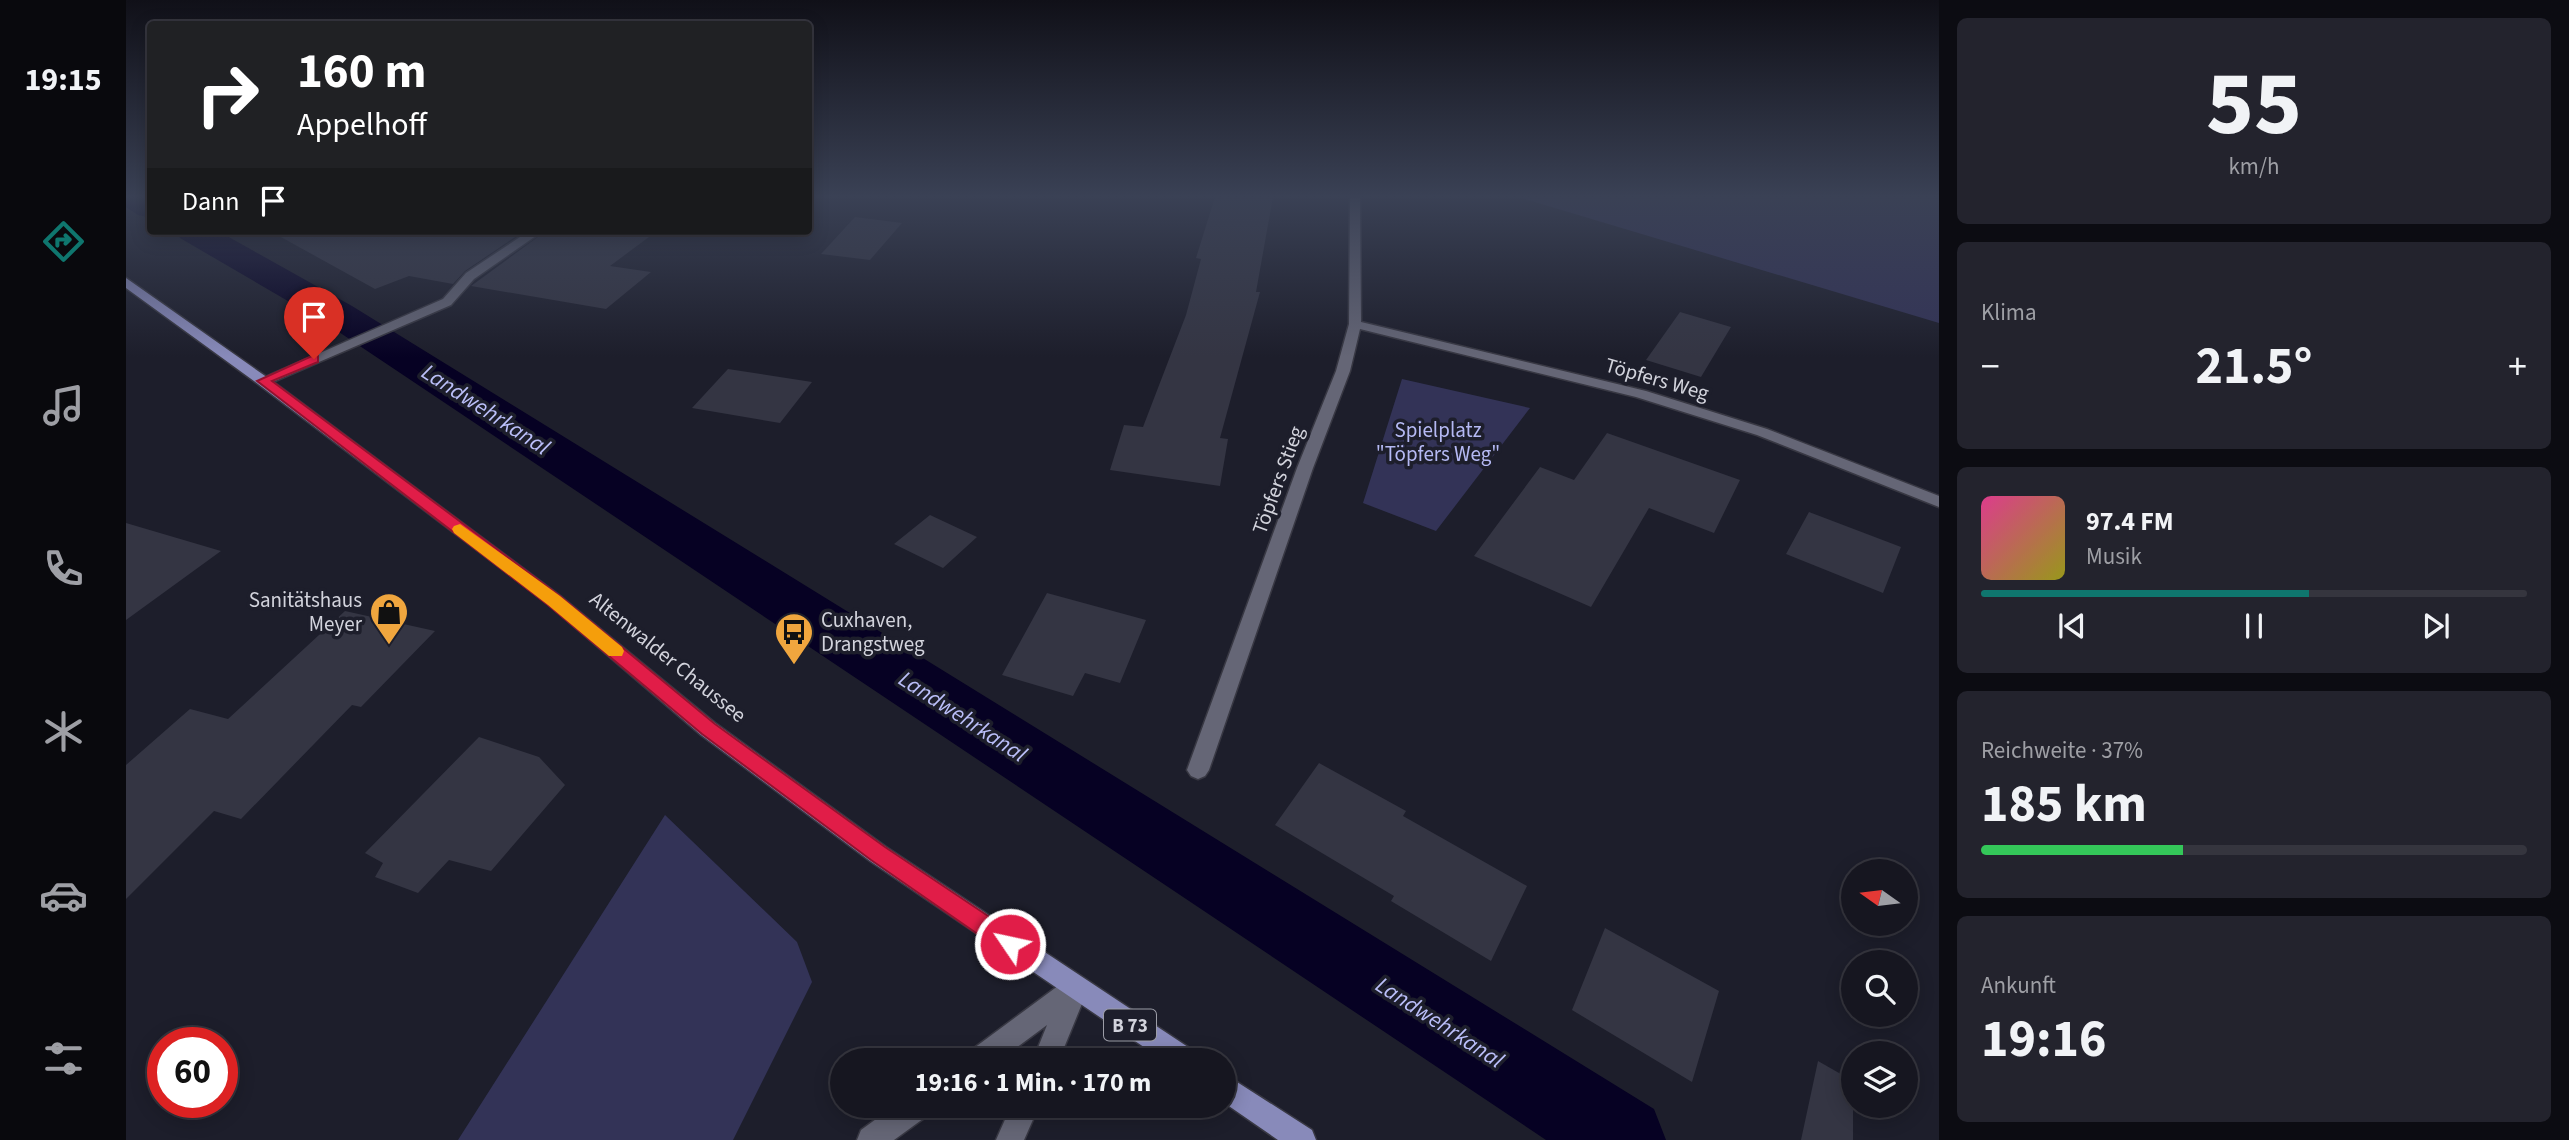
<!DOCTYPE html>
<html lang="de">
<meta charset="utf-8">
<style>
body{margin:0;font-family:"Source Sans 3",sans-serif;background:#23232d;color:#f1f3f6;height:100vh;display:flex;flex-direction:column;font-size:26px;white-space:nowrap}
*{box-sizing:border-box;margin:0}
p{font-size:23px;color:#9e9fa5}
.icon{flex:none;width:38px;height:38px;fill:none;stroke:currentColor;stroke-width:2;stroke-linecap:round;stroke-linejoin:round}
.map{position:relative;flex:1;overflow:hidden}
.panel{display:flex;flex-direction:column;gap:18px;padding:18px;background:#0c0c12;width:630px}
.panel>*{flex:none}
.guide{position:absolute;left:21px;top:21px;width:665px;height:214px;border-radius:7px;box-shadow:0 4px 18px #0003,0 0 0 2px #35353e;background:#202124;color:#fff;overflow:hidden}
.needle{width:46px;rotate:284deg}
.controls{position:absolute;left:1715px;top:859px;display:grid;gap:14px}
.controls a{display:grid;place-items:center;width:77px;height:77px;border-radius:50%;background:#161620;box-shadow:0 4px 18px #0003,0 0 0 2px #35353e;font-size:35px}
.speed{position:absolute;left:21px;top:1027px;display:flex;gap:14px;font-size:35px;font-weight:700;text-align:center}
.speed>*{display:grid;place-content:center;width:91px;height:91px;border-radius:50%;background:#161620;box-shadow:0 4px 18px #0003,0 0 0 2px #35353e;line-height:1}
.speed .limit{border:10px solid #d22;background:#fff;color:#111}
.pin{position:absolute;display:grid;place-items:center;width:60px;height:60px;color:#fff;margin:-72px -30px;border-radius:50% 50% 50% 0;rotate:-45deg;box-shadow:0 0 7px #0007}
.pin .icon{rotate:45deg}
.me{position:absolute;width:77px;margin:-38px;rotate:304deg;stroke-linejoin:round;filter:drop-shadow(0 0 5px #0008)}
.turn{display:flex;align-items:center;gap:24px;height:147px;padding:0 35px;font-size:32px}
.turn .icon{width:91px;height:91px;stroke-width:2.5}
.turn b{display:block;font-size:49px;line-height:60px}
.then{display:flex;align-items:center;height:66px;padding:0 35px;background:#0003;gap:14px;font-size:26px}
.big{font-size:52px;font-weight:700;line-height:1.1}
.panel .tile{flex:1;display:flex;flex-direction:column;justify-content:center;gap:10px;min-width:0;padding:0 24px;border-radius:10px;background:#23232d}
.panel .dial{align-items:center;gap:0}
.dial b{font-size:91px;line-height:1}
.song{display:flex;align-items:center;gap:21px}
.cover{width:84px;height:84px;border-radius:10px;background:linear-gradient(135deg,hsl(330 70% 55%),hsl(60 70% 35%))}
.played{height:7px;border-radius:4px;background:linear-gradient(90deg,#0f766e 60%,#35353e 60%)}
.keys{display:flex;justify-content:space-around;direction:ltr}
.heat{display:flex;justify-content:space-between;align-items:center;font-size:38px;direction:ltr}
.charge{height:10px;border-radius:5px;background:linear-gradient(90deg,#34c759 37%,#35353e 0)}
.trip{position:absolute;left:704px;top:1048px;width:406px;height:70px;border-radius:35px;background:#161620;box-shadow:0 4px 18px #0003,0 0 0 2px #35353e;font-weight:700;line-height:70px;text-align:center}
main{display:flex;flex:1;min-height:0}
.tab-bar{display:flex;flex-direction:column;width:126px;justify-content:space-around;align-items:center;background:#09090d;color:#9e9fa5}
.tab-bar .icon{width:49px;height:49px}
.tab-bar .active{color:#0f766e}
.tab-bar b{font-size:32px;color:#f1f3f6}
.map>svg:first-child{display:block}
.green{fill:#333357}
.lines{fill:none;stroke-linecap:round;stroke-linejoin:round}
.canal{fill:#060123;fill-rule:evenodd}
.building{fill:#343543}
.minor-casing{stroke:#383843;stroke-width:3}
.major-casing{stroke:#383843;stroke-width:3}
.minor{fill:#656676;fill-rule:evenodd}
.major{fill:#888aba;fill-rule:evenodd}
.route{fill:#e11d48;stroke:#92132f;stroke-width:2}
.slow{fill:#f59e0b}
.labels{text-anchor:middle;stroke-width:7;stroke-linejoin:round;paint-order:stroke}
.shield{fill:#1d1e2b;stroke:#9c9da7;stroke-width:2}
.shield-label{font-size:19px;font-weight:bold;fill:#d2d3dc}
.street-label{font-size:21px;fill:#d2d3dc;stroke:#1d1e2b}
.park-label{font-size:21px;fill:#b5b9f3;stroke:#1d1e2b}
.poi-label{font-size:21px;fill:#d2d3dc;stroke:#1d1e2b;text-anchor:end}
.water-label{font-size:23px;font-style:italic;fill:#bbbff9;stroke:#1d1e2b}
</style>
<main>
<nav class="tab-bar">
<b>19:15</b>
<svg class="icon active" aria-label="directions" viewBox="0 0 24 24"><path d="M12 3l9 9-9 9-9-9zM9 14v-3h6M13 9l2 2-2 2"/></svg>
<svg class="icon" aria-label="music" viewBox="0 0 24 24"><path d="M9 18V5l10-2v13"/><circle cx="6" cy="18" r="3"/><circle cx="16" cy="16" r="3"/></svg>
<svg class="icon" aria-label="phone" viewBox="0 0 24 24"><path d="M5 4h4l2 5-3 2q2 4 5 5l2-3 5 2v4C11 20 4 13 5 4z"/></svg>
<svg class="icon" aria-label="climate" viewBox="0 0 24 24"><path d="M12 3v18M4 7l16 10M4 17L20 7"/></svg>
<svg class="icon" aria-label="car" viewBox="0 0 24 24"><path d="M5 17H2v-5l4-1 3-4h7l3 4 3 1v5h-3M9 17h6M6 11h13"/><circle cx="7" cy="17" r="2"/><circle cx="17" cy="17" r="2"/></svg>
<svg class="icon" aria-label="filters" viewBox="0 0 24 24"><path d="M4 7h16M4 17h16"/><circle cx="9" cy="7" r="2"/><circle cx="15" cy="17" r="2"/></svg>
</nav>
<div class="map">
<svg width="1813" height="1140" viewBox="0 0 1813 1140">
<rect width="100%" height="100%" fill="#1d1e2b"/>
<path class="green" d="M1392,197H1813V323Z
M1276,379L1404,408L1310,531L1237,503Z
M539,815L671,942L686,982L607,1140H332Z"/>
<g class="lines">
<path class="canal" d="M0,197H24V218L12,215L0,207Z
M49,231H92L226,306L1528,1109L1540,1140H1420L198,322L54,238Z"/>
</g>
<path class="building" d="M1089,197H1147L1130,292H1134L1094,438L1102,439L1094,486L984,470L998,425L1017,427L1060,315L1075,259L1070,258Z
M729,217L776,223L744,260L695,254Z
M144,231H398L339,271L327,284L283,276L249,289Z
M420,231H531L484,266L525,272L480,309L345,286Z
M1554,312L1605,327L1575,377L1520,360Z
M602,369L686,382L654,423L566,408Z
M1481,433L1614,480L1588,533L1523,508L1465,607L1348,556L1414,467L1448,480Z
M1683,512L1775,547L1757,593L1660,554Z
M804,515L851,537L817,568L768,544Z
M0,523L95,551L0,620Z
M921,593L1020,620L994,683L959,673L947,696L876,675Z
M219,611L309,631L235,707L226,705L115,819L88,811L0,899V765L64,709L102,719Z
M353,737L413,757L439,785L365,871L323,860L292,893L249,877L257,863L239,853Z
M1193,763L1280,811L1277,816L1401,886L1365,961L1265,901L1268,896L1149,825Z
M1479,928L1593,991L1566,1082L1446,1010Z
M1692,1061L1727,1081V1140H1675Z"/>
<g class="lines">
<defs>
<path id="minor" d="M1224,197H1234L1235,322L1520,391L1641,429L1813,496V507L1631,435L1510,397L1234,329L1224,371L1187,468L1083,770L1079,776L1072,779L1065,776L1061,770L1171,468L1210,371L1223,324Z
M403,231H417L348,279L325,305L142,384L137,385L130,381L317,299L340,273Z
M949,977L958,980L962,989L933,1060H907L921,1025L874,1060H840L844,1051L940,980Z
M768,1106H805L801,1116L768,1140H731L735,1130Z
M885,1106H913L898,1140H870Z"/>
<path id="major" d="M0,278L142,378L434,596L589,723L760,847L1068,1051L1072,1060H1037L744,861L575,735L422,604L132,384L0,288Z
M1097,1073L1186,1130L1190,1140H1152L1097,1102Z"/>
</defs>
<use href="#minor" class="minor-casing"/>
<use href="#major" class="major-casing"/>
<use href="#minor" class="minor"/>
<use href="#major" class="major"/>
</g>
<linearGradient id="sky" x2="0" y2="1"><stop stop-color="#101018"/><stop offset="0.55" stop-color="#3a4155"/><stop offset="1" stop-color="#3a4155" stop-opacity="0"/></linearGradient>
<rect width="1813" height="357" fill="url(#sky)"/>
<path class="route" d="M188,355L192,356V362L146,381L434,596L589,724L759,847L892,936L895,944L892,951L884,954L876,951L745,860L576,734L422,605L131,381Z"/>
<path class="slow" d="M334,524L434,596L496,647L498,651L496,656H483L422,605L328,533L326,529L328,526Z"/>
<defs>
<symbol id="shop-pin" viewBox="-11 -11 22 30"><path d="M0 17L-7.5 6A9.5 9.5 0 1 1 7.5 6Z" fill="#f0a63e" stroke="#1d1e2b"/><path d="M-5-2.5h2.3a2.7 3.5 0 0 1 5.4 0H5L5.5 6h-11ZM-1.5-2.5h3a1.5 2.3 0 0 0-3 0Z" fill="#111"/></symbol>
<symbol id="bus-pin" viewBox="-11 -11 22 30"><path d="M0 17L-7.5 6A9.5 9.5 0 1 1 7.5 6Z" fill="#f0a63e" stroke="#1d1e2b"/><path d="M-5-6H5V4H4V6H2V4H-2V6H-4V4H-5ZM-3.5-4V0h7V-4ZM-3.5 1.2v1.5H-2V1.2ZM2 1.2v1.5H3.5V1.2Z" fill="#111"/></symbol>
</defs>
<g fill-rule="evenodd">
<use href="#shop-pin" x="241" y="590" width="44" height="60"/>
<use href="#bus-pin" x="646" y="610" width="44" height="60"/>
</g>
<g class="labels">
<rect class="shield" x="978" y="1009.5" width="52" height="31" rx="5"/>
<g class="shield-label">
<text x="1004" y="1032">B 73</text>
</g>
<g class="street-label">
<text transform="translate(1531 379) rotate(16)" y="7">Töpfers Weg</text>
<text transform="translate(1152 480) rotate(-70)" y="7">Töpfers Stieg</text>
<text transform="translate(542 657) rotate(39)" y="7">Altenwalder Chaussee</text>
</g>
<g class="park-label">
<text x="1312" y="437">Spielplatz<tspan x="1312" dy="24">"Töpfers Weg"</tspan></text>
</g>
<g class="poi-label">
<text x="236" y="607">Sanitätshaus<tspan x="236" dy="24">Meyer</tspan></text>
<text x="695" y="627" text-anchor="start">Cuxhaven,<tspan x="695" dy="24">Drangstweg</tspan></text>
</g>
<g class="water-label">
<text transform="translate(360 409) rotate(33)" y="8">Landwehrkanal</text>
<text transform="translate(837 716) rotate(33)" y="8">Landwehrkanal</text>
<text transform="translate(1314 1022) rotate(33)" y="8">Landwehrkanal</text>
</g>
</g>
</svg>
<div class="controls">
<a><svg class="needle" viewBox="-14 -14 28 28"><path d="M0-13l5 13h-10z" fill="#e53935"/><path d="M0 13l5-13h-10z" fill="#9e9fa5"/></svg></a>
<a><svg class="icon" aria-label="search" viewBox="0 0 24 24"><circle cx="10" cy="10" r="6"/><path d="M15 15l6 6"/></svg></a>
<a><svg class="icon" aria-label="layers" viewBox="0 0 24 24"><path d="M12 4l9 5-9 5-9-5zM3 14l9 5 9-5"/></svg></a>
</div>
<div class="speed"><div class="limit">60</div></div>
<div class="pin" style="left:188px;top:359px;background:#d93025"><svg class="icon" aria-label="arrive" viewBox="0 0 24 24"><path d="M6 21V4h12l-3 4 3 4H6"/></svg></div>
<svg class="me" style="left:884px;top:944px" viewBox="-20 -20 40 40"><circle r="17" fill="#e11d48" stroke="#fff" stroke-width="3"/><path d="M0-11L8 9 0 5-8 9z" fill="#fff"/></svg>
<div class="trip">19:16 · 1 Min. · 170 m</div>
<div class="guide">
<div class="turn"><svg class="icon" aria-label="right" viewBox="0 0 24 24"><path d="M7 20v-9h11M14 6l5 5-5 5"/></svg><div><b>160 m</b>Appelhoff</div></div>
<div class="then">Dann<svg class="icon" aria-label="arrive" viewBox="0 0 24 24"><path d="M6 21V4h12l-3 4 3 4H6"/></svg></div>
</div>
</div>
<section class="panel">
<div class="tile dial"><b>55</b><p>km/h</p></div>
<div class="tile"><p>Klima</p>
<div class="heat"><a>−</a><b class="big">21.5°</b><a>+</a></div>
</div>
<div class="tile">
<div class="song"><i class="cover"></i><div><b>97.4 FM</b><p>Musik</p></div></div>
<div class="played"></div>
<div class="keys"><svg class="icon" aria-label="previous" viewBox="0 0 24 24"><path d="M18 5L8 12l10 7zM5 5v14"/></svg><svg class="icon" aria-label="pause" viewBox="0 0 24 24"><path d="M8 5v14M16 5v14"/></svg><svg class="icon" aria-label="next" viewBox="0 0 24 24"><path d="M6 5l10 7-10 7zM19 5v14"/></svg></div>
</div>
<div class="tile"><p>Reichweite · 37%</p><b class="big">185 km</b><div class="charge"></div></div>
<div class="tile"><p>Ankunft</p><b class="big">19:16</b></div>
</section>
</main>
